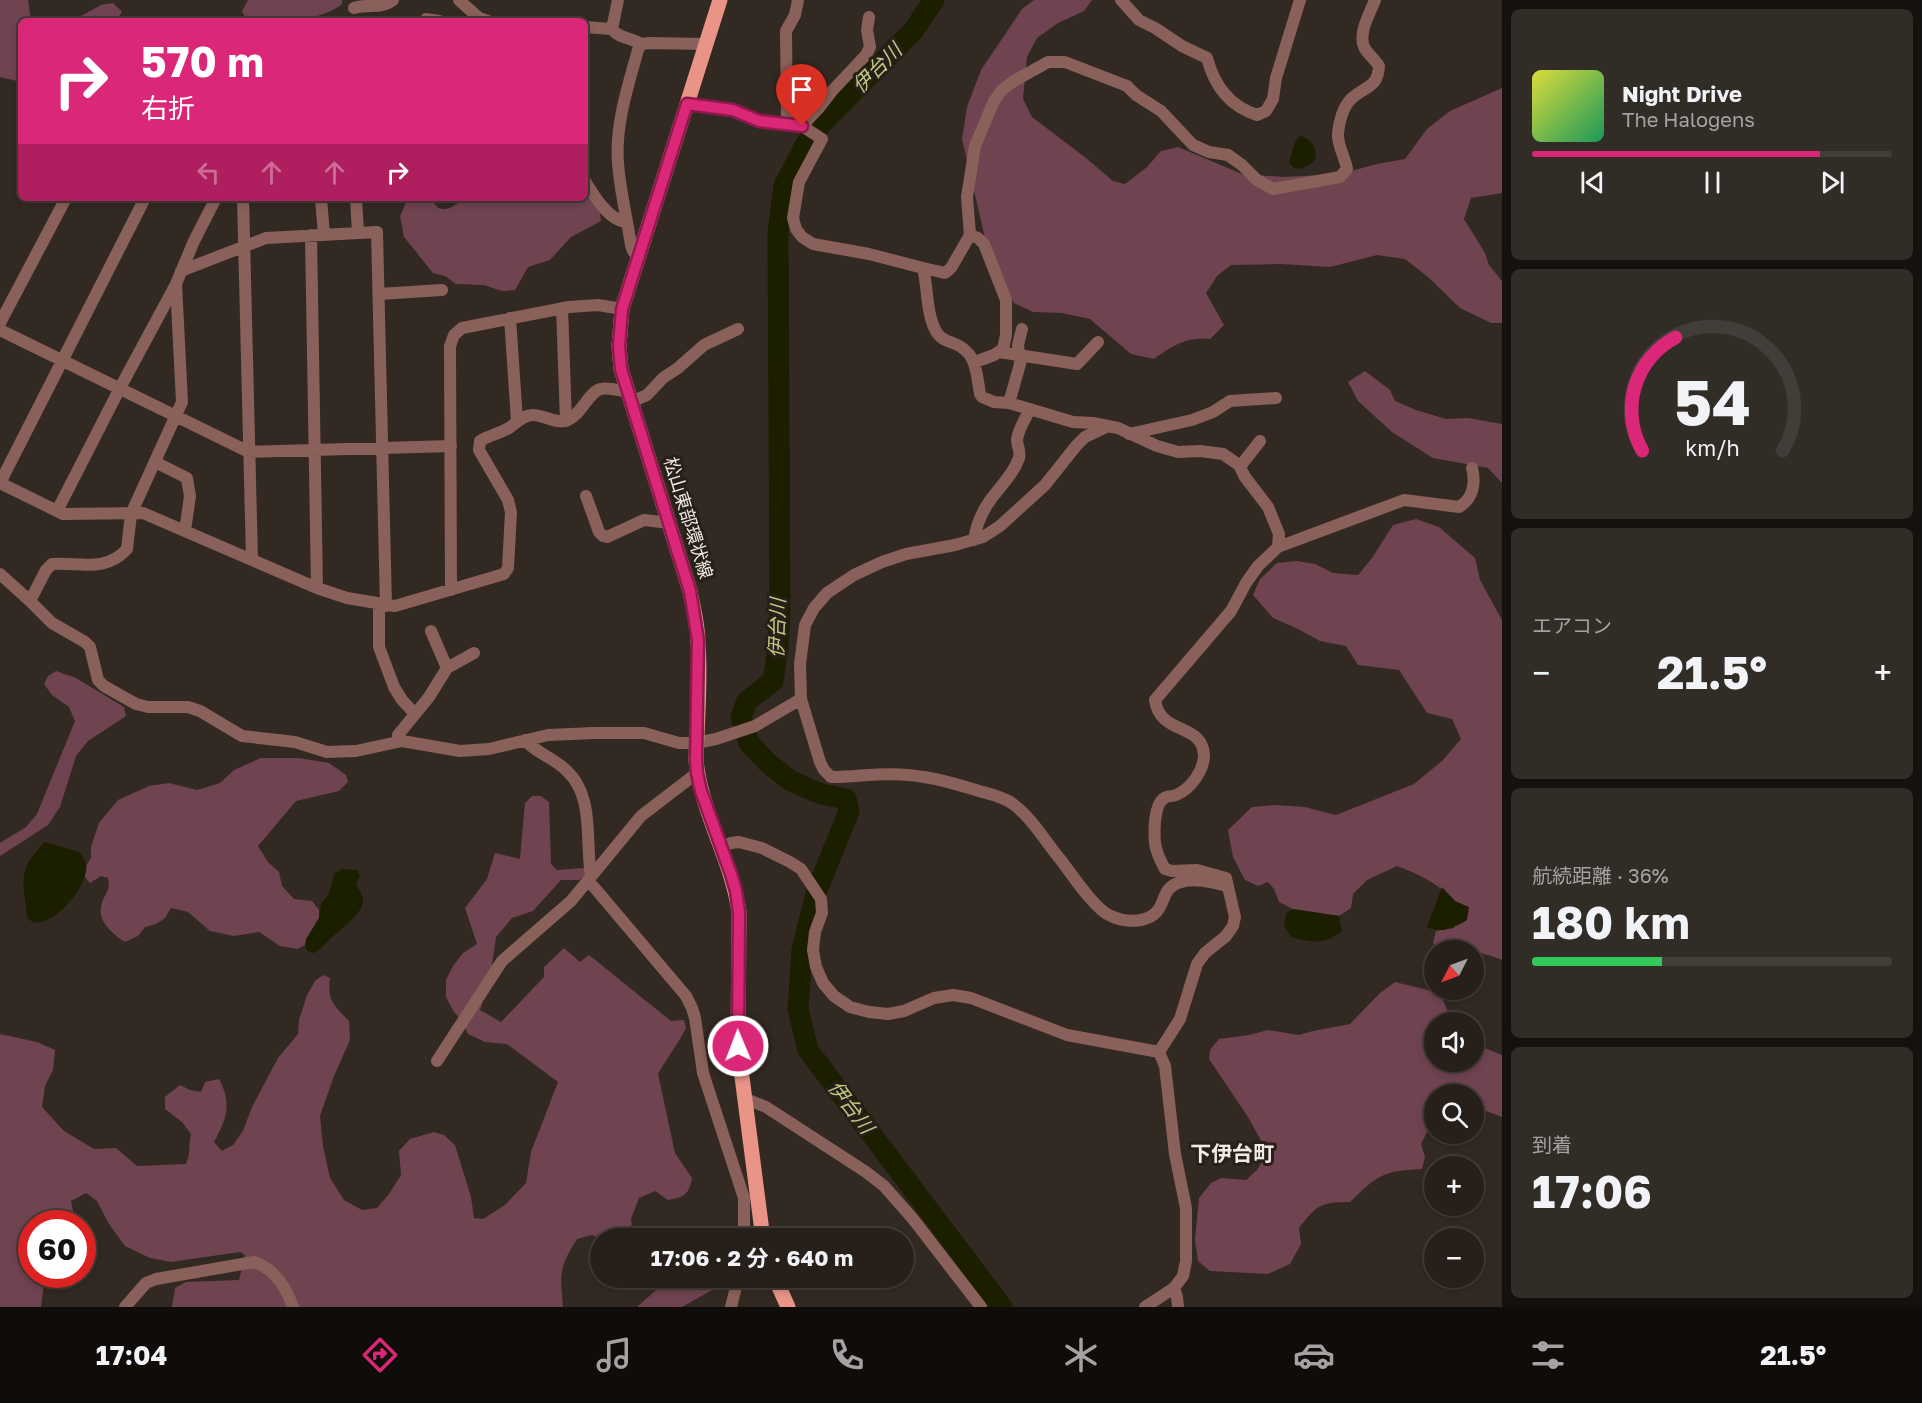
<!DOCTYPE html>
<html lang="ja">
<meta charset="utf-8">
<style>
body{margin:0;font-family:"Golos Text","Noto Sans JP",sans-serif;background:#322c27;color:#f1f3f6;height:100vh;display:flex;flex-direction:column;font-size:22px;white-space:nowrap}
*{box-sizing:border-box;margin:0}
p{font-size:20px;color:#a4a2a2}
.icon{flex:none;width:33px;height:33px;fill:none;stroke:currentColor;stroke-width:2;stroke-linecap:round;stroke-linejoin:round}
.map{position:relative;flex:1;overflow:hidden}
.panel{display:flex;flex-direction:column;gap:9px;padding:9px;background:#15110e;width:420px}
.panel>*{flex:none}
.banner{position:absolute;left:18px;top:18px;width:570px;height:183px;border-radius:9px;box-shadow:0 3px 9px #0003,0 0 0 2px #423d39;background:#db2777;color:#fff;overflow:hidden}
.needle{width:39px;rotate:228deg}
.tools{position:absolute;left:1424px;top:940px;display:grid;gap:12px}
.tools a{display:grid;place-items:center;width:60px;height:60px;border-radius:50%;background:#261f1a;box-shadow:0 3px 9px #0003,0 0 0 2px #423d39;font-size:30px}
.speed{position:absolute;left:18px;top:1210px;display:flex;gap:12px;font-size:30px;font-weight:700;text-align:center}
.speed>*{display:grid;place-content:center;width:78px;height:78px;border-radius:50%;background:#261f1a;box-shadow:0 3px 9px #0003,0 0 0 2px #423d39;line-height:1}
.speed .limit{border:9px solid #d22;background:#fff;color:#111}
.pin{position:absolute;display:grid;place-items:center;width:51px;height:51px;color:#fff;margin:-62px -26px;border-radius:50% 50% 50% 0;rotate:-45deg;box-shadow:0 0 6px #0007}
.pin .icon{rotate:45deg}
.me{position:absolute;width:66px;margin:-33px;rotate:359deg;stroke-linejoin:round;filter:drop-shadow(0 0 4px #0008)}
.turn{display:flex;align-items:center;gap:21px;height:126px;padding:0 24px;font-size:27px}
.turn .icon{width:78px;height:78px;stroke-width:2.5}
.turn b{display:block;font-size:42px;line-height:51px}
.lanes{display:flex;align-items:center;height:57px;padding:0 24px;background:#0003;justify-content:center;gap:30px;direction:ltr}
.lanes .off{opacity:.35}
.big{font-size:45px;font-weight:700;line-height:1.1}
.panel .widget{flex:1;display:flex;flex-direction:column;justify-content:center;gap:9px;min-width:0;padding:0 21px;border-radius:9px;background:#322c27}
.panel .dial{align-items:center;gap:0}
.dial svg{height:156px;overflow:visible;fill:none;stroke:#423d39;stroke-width:7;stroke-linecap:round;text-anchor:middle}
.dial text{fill:#f1f3f6;stroke:none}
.song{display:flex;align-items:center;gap:18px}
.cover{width:72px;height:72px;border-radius:9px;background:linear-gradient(135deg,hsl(60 70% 55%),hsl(150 70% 35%))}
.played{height:6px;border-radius:3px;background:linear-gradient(90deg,#db2777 80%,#423d39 80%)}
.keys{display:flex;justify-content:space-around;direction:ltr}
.heat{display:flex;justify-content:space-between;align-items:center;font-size:33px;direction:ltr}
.charge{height:9px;border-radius:4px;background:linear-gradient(90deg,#34c759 36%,#423d39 0)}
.trip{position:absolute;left:590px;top:1228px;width:324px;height:60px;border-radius:30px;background:#261f1a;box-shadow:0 3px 9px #0003,0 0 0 2px #423d39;font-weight:700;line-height:60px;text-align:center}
.menu{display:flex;height:96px;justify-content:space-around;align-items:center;background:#0f0c0a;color:#a4a2a2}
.menu .icon{width:42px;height:42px}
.menu .current{color:#db2777}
.menu b{font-size:27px;color:#f1f3f6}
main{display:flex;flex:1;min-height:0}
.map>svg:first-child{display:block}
.forest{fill:#704351}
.water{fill:#1b1f00}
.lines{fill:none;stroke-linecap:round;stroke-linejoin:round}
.river{stroke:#1b1f00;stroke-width:21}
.minor{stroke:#8a615a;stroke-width:12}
.primary{stroke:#e99486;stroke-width:15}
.route-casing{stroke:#8e194d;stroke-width:15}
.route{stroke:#db2777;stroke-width:10}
.labels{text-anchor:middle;stroke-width:6;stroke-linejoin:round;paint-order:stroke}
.street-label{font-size:18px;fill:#f0eae6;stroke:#281f19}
.water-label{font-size:20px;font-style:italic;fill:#bfca83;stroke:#281f19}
.quarter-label{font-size:21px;font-weight:bold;fill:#f0eae6;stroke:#281f19}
</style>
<main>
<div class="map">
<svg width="1502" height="1307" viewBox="0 0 1502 1307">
<rect width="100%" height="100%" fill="#322922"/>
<path class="forest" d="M0,0H28L31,21H21V82L0,77Z
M248,0H342V4C316,24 277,21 247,21L242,11Z
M1034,0H1092L1084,11L1058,23L1037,38L1027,57L1023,99L1032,117L1086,158L1113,181L1125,184L1147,167L1161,151L1178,147L1242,174L1284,177L1340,174L1377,164L1405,159L1427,129L1450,111L1502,88V193L1471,198L1464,219L1485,253L1489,265L1502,281V323H1491L1460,308L1428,277L1405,259L1377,255L1330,267L1281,264L1231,265L1217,276L1206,293L1224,325L1210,339C1187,336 1172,346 1154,359L1131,354L1090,319L1062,313L1033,312L1014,303L1001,280L985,238L962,139L967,107L981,70L1022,9Z
M113,3L122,12L116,21H72L101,5Z
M585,192L600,213L601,221L571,237L550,260L528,267L515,290L502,291L484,285L456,284L445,276L433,273L404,237L400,216L408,198H430L438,208C449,211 455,206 463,198H585Z
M1365,371L1390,390L1395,401L1416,410L1446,419L1468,418L1502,424V483L1488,468L1433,458L1392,432L1358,401L1348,382Z
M1416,519L1439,527L1475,558L1480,580L1502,620V960C1482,951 1464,951 1442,951L1433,943L1436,931L1454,928L1455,901C1436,882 1420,875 1397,866L1367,880L1353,894L1351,908L1339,916L1293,909L1279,902L1274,889L1268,882L1258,886L1245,880L1233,857L1228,830L1252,807L1276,805L1305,807L1336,815L1414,784L1442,761L1461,739L1452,719L1427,713L1399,670L1358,665L1346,646L1320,641L1296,628L1273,618L1253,595L1260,579L1277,563L1297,561L1315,564L1333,573L1358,575L1372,558L1393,525Z
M56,671L76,678L124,707L126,716L88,741L76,756L60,807L48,825L0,856V843L26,827L37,814L75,721L69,707L52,695L44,684L48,676Z
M261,758H299L329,763L346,775L348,782L339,791L296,801L258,846L268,862L279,872L282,886L294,899L312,901L319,910V918L305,945L297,949L280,946L259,932L234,936L210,931L188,912L171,908L165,918L156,924L145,927L138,936L125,942C114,935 98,922 101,907C103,894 111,893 108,878L101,876L90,883L85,877L86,866L91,858V847L99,823L118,800L149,786L169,783L197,790L220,783L234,770Z
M532,796H541L549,802L551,864L557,870L584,868L587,874L579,880H561L533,911L512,918L496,937L490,979L480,1010L501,1022L544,977V967L564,948L580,962L589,955L671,1021L684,1020L686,1028C678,1044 667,1058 658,1074L675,1153L692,1178C689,1195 684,1197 668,1200L655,1191L639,1198L631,1219L633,1239H601L592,1235L577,1239C559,1267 560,1274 563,1307H172L175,1288L186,1282L239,1280L245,1255L240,1252L171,1262L150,1258L125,1246L109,1224L97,1201L86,1193L71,1201L75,1220L78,1224H32V1275H54L44,1283L41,1307H0V1034L37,1042L55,1050L53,1070L45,1086L42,1107L64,1131L94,1149L116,1148L137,1166L186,1164C191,1153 188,1146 191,1134L182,1122L165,1109V1097L180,1085L190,1090L201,1092L205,1082L219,1079C232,1103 227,1119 214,1142L222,1151L233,1145L243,1131L252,1107L278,1058L298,1034L299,1020L307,995L315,981L323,975L330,978C327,1001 334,1006 349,1021L350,1040L334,1076L320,1116L323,1146L330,1178L344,1200L362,1210L377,1208L389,1194L401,1175L399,1151L410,1139L434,1132L444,1135L455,1145L471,1197L474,1218L483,1219L505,1205L526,1183L531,1152L558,1082L507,1044L485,1042L468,1034L462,1021L454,1012L446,997V980L453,966L463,953L477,944L465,908L487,879L495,853L520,859L525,803Z
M1395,982L1440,993L1448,1012L1456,1023H1434V1062H1473V1040L1482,1047L1502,1055V1117L1478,1108L1473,1109V1095H1434V1127L1427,1132L1421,1144L1425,1157L1422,1169C1382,1171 1378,1175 1350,1202C1320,1202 1317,1205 1299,1228L1301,1244L1290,1264L1268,1274L1210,1271L1198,1261L1195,1240L1199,1198L1211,1183L1221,1178L1246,1180L1257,1170L1263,1160L1264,1146L1248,1117L1209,1059L1210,1050L1219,1039L1249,1035L1268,1030L1299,1035L1313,1031L1350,1024L1380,993Z
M665,1278H723L712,1290L682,1307H637L656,1290Z"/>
<path class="water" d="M1300,136C1312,138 1316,147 1316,158L1309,165L1299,169L1293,167L1289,162L1295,142Z
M45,842L79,852C82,855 85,860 86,864C91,887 42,940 27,917C23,881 17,869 45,842Z
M342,869L357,870L360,875L356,885C358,889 362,893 363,898C365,913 341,929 331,938C325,944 321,950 313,953L307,951L305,945L306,939L319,918L321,904L328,895L335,873Z
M1442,887L1455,901L1469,907L1467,920C1454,928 1441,934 1427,927Z
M1293,909L1339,916L1342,931C1324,945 1312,943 1291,937L1284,926L1286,913Z"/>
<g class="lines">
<path class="river" d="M934,0L913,31L823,122L805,145L784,186L778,232L780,614L778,647L773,681L747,701L741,717L749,743L768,763L791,781L821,794L846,799L849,811L817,890L802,949L798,1009L808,1050L1002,1307"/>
<path class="minor" d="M459,0L479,18L488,21
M1121,0L1139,20L1155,28L1182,46L1207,58C1214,85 1229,106 1257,115L1266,111L1273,99L1276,78L1300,0
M354,8C368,3 380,10 393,0
M426,19L439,21
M585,27L612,29L618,0
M612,29C618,38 632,38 641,44
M687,104L733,110L759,121L802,126L822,139L799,182L793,218L796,229L802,237L813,244L869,254L923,268C928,288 926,315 937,333C941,339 947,341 953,343C977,352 976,371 980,394L982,397L994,402L1009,403L1073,422L1093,423L1118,428L1157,446L1178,452L1200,451L1223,454L1239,465L1245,477L1268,507L1279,534L1278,547
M787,124L786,31L795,15L798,0
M802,126L818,109L832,91L866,55L870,47L867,30L869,17
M585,181C594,196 609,221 627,222
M243,198L252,560
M321,198L324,235
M356,198L358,233
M311,235L317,588
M970,235L978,238L984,244L1006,300V335L1003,349L994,355L975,362
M639,257L633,251L631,245C627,218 620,191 618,163C615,125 628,86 638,50L641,44L650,43L706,44
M923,268L945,273L951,268L970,235L967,197L975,146L994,101L1002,90L1014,81L1048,62H1065L1127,86L1136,95L1161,111L1193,145L1209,152L1228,155L1242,165L1257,180L1273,189L1340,177L1347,169C1345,157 1337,145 1338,133C1339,122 1343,107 1351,99C1365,86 1378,88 1379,66C1375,60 1367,53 1364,47C1358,33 1370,13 1375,0
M181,271L266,238L377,232L386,606
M379,294L442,290
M562,308L566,421
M510,318L517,421
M0,323L66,198
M0,330L249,452L451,446
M999,352L1077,364L1098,342
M631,402L647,395L663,378L678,368L704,345L738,329
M1009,403L1020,364L1018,345L1022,329
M1108,426L1085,437L1076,446L1045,485L1000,526L983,537L955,545L906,554L882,562L854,575L827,593L814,608L805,625L800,664L801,699L820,762L824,770L831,777C857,777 883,772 908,775C933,777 956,784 979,791C990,794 1004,797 1013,804C1032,818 1045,841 1060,859C1071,873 1095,910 1111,916C1126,923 1151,924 1160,907C1165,897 1166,887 1178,883C1193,877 1212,882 1227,886
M1129,434L1192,420L1213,412L1230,401L1276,398
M155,462L187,478L190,496L185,531
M1242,464L1260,441
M0,483L63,514L143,513L317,588L347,598L395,606L504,574L508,568L511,512L508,500L479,450L480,441C489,435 499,434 509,428C516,423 523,415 533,415C545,415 557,425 568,420C582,414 589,391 601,389C609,387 620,391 628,392
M0,483L145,198
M586,496L599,532L603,536L607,537L644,520L661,522H669
M57,511L120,388L176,284L194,241L216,198
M974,540C976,527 980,516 987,505C997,489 1013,476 1019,458C1021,451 1017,446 1017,440C1018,429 1026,418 1030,409
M0,574L30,601L52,623L85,642L90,647L98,680L104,686L136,704L148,707H188L200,711L242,736L295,742L327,752L356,751L402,741L460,751L489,749L548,735L594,733H644L679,743H696L716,739L755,726L801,699
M451,590L450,346L454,335L462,328L569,307L598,305L622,309
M30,601L46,570L52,564C80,562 105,573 127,549L131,514L182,402L176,284
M379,604V647L394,687L402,700L415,714
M447,668L474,653
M525,740C536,753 554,758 566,770C595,796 585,841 591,876
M398,742V735L429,697L447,668L431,631
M721,847L731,843L739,842L762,848L790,862L801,869L821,899L822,913L815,932L813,950L816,967L823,983L834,996L850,1007L869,1012L888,1014L904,1011L934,998L953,995L971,998L1067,1035L1159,1052
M588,880L686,996L692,1008L695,1018L703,1073L744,1198V1239
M1159,1052L1180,1019L1197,964L1205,953L1226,936L1233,926L1235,917L1226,878L1197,870L1172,871L1165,869C1161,862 1156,851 1155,843C1154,832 1154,806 1163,799C1168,795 1171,797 1176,795C1191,789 1204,770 1204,755C1202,722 1160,736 1155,700L1231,611L1246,583L1258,566L1278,547L1404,500L1459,507C1473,499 1476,483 1472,468
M437,1061L502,961L571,901L641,816L697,773
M746,1099L766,1107L866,1172L884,1186L913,1219L981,1307
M1174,1288L1177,1297L1178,1307
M125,1307L146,1283L156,1279L254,1262C275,1269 286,1287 293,1307
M731,1307L737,1283L742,1278
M1145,1307L1174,1288L1183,1276L1186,1261V1208L1175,1154L1165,1066L1159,1052"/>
<path class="primary" d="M720,0L622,309L619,346L621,369L690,591C693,608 698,625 698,642C701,682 697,721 696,760C701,813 732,860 739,912L738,1046L763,1239
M775,1278L788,1307"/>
</g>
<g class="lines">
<defs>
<path id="route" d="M738,1046L739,912L736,891L731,874L701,791L697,773L696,760L698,640L690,591L621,369L619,346L622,309L687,104L733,110L759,121L802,126"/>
</defs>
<use href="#route" class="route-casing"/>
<use href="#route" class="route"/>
</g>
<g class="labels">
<g class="street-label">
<text transform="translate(688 518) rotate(73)" y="6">松山東部環状線</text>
</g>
<g class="water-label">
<text transform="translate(877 68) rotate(-45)" y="7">伊台川</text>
<text transform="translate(777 628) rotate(-88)" y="7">伊台川</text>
<text transform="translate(851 1107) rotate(53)" y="7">伊台川</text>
</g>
<g class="quarter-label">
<text x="1232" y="1161">下伊台町</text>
</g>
</g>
</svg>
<div class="tools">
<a><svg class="needle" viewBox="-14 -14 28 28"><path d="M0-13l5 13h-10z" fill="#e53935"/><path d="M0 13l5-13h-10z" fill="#a4a2a2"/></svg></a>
<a><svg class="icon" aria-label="sound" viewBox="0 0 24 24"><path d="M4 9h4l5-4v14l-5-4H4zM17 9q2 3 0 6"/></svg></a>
<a><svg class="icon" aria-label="search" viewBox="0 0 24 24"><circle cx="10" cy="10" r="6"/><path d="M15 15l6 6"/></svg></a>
<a>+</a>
<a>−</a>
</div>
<div class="speed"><div class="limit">60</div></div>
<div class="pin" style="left:802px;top:126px;background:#d93025"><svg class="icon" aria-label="arrive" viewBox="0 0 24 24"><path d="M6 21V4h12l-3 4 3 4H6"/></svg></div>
<svg class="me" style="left:738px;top:1046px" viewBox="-20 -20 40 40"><circle r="17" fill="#db2777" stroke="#fff" stroke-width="3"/><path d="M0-11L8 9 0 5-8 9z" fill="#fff"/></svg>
<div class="trip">17:06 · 2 分 · 640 m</div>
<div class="banner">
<div class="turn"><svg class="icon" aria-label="right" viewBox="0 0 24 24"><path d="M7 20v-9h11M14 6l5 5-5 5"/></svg><div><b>570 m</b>右折</div></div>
<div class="lanes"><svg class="icon off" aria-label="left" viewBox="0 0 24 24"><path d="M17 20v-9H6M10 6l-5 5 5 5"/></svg><svg class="icon off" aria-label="ahead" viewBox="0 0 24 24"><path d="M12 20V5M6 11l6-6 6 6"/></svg><svg class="icon off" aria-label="ahead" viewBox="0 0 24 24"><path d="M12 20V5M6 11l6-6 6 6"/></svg><svg class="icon" aria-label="right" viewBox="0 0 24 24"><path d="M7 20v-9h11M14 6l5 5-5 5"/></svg></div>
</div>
</div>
<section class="panel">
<div class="widget">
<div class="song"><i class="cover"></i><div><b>Night Drive</b><p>The Halogens</p></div></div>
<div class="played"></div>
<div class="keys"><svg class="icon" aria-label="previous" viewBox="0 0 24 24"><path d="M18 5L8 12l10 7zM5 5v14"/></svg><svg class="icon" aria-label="pause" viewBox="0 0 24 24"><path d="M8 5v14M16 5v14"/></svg><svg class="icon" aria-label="next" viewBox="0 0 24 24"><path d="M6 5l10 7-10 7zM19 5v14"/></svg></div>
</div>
<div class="widget dial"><svg viewBox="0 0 100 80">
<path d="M14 69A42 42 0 1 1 86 69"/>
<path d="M14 69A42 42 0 0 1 31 11" stroke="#db2777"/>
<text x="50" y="56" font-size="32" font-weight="700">54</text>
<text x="50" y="72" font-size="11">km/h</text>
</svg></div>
<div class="widget"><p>エアコン</p>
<div class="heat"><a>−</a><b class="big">21.5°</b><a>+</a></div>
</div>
<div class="widget"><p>航続距離 · 36%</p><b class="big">180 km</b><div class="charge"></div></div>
<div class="widget"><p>到着</p><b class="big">17:06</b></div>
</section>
</main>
<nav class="menu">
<b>17:04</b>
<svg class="icon current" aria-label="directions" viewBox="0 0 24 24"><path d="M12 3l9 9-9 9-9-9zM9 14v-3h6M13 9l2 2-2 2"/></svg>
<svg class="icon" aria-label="music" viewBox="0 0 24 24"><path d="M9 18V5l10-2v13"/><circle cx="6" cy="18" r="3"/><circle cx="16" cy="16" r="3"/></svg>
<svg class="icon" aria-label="phone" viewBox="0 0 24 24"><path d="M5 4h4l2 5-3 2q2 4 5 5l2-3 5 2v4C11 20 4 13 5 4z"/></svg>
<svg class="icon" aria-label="climate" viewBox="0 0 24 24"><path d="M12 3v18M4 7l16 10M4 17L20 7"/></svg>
<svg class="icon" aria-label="car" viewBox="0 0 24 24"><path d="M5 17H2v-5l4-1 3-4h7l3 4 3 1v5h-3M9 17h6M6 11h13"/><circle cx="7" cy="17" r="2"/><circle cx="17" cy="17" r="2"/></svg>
<svg class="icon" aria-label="filters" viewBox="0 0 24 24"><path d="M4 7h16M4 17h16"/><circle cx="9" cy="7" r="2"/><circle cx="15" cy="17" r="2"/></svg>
<b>21.5°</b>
</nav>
